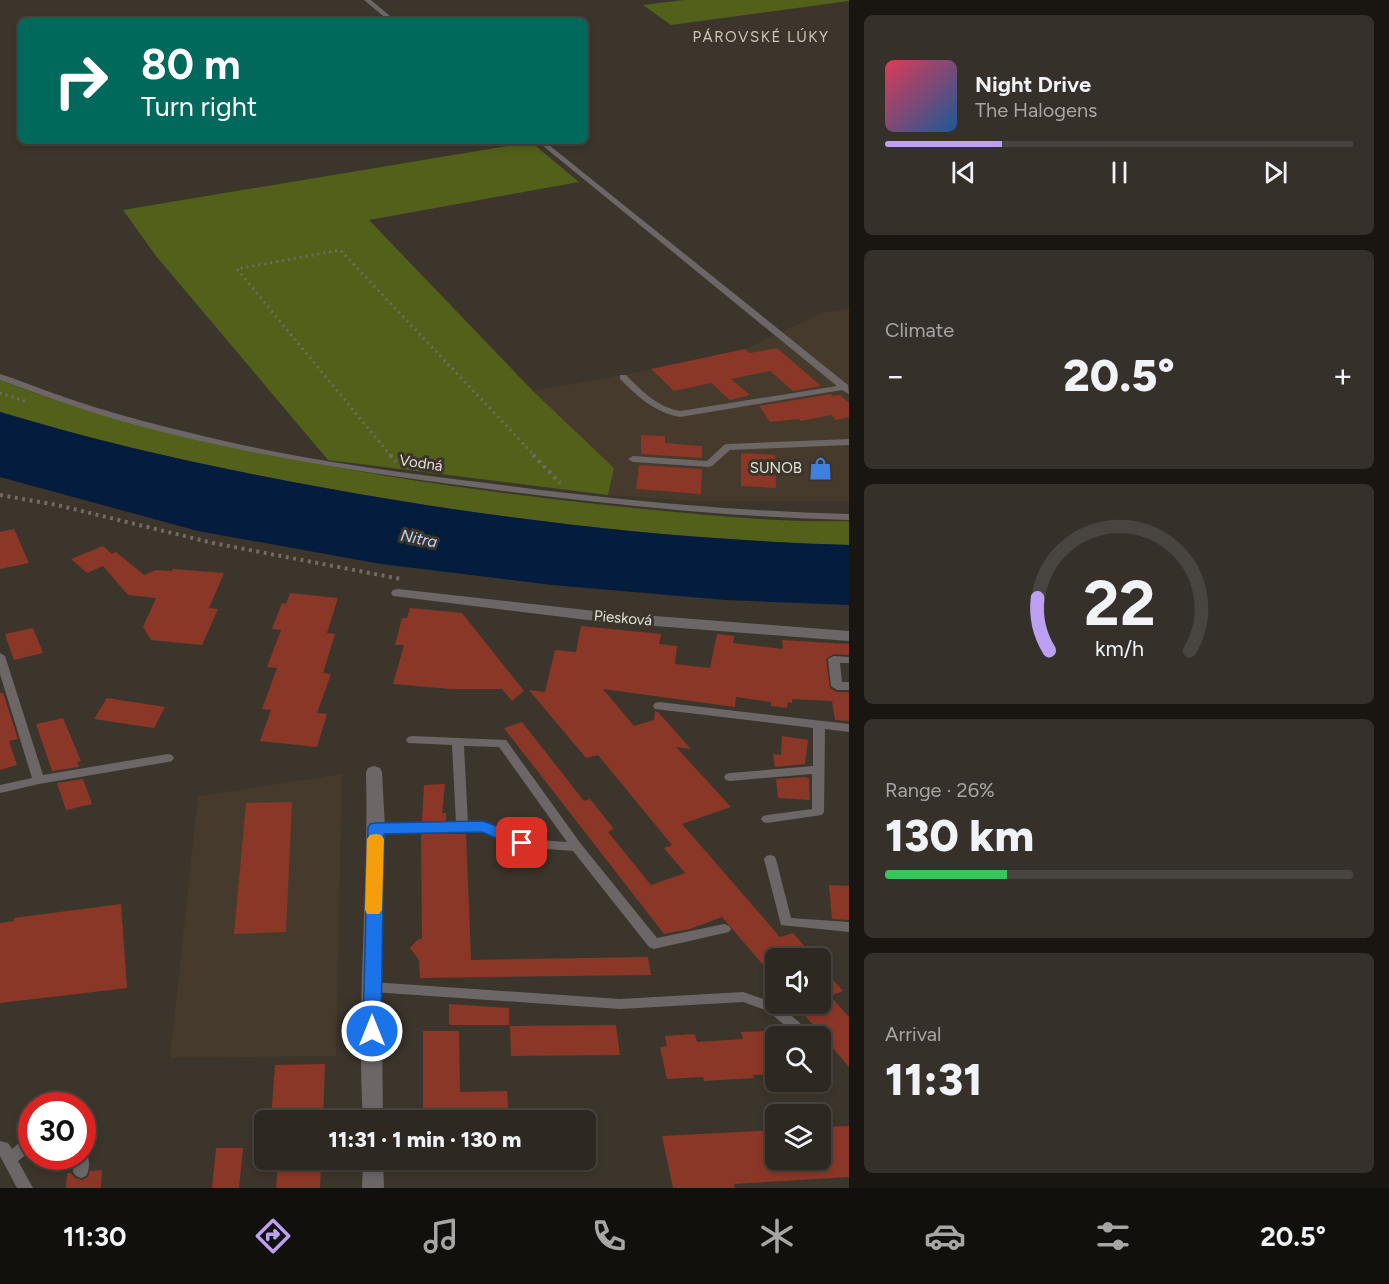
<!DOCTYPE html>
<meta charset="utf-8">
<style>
body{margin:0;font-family:Figtree,sans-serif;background:#35302a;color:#f1f3f6;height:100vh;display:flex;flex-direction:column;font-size:22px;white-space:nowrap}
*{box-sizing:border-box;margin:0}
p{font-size:20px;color:#a7a6a5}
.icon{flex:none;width:33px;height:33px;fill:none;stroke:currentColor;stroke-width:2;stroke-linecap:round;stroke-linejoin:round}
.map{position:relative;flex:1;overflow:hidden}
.panel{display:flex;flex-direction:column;gap:15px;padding:15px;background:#191612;width:540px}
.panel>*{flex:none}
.guide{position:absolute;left:18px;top:18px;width:570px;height:126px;border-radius:9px;box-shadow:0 3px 9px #0003,0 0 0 2px #48443f;background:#00695c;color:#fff;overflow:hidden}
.fabs{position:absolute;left:765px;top:948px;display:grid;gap:12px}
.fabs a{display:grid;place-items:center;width:66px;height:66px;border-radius:9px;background:#2d2821;box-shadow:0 3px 9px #0003,0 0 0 2px #48443f;font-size:30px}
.speed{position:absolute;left:18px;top:1092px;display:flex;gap:12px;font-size:30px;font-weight:700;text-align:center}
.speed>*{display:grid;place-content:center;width:78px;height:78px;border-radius:50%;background:#2d2821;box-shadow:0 3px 9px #0003,0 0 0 2px #48443f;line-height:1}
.speed .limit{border:9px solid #d22;background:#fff;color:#111}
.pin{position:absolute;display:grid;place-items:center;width:51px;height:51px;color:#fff;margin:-26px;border-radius:12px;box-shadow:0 3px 9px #0006}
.me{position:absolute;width:66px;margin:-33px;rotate:0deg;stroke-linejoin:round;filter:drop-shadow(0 0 4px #0008)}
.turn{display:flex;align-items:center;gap:21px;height:126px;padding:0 24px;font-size:27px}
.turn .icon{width:78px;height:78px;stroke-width:2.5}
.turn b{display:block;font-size:42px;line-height:51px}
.big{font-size:45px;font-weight:800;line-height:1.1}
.panel .widget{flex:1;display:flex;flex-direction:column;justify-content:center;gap:9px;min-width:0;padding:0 21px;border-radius:9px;background:#35302a}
.panel .dial{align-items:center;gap:0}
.dial svg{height:156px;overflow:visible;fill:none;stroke:#48443f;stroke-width:7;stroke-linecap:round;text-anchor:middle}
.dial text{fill:#f1f3f6;stroke:none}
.song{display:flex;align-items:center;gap:18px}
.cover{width:72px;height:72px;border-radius:9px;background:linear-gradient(135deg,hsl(350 70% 55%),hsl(210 70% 35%))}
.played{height:6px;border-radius:3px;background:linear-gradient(90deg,#bca0f2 25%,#48443f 25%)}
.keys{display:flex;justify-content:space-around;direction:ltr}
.heat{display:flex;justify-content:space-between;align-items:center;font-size:33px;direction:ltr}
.charge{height:9px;border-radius:4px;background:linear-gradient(90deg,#34c759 26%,#48443f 0)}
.trip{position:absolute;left:254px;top:1110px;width:342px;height:60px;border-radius:9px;background:#2d2821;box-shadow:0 3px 9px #0003,0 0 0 2px #48443f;font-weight:800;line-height:60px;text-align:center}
.tabs{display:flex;height:96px;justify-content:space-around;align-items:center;background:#12100d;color:#a7a6a5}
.tabs .icon{width:42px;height:42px}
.tabs .active{color:#bca0f2}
.tabs b{font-size:27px;color:#f1f3f6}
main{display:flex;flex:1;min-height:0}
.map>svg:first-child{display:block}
.built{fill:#453a2b}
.green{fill:#526019}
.water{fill:#041c3d}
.building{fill:#8b3727}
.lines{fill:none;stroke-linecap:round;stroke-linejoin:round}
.path-far1{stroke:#716b63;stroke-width:3;stroke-dasharray:2 4;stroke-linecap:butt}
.path{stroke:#716b63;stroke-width:4;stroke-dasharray:3 4.5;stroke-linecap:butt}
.service{fill:#6c6667;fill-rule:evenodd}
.minor{fill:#6c6667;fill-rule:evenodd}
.route{fill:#1a73e8;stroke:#114b97;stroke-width:1.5}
.slow{fill:#f59e0b}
.labels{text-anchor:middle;stroke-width:6;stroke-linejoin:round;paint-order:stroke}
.far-quarter-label{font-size:15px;letter-spacing:1.5px;fill:#cfc5ba;stroke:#3c352c}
.street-label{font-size:15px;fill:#e5e0da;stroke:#3c352c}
.poi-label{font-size:15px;fill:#e5e0da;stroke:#3c352c;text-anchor:end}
.water-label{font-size:16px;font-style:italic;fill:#bcd6fc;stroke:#3c352c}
</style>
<main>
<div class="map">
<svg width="849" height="1188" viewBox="0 0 849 1188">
<rect width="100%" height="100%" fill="#3c352c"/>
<path class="built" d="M849,309V501H692L608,495L614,468L533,391L733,355L824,312Z
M342,774L336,1056L170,1058L198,796Z"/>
<path class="green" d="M684,0H849V1L671,25L643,5Z
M531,142L579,182L369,220L533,391L614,468L608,495L328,460L156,256L123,210Z
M0,380C81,412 163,432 248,450C366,475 485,492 605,505C686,513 768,523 849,521V545C675,540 503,520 331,489C219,469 109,445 0,412Z"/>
<path class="water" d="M0,412C109,445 219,469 331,489C503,520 675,540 849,545V605L726,600L552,585L381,564L198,531L0,477Z"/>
<path class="building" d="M777,348L821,386L793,391L770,371L731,379L750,395L730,400L711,383L674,391L651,369L745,349L750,353Z
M831,394L833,396L840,395L849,403V417L836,420L831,415L801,421L799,419L770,422L759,406Z
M641,435L665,436V443L702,446V458L641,454Z
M741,453L775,455L776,488L741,486Z
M639,465L702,469L701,494L636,489Z
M14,529L29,563L0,569V532Z
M103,546L112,554L116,552L144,575L156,570L172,571L173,569L224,573L209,608L218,609L202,645L151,640L143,627L156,598L128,595L103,566L87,573L71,559Z
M290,593L338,598L327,633L335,634L323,673L331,674L317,713L327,714L317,747L260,741L271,710L262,709L277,668L267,667L281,630L272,629L282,603L286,604Z
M410,608L462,613L524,691L512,701L502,689H451L393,684L404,645H395L402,618H407Z
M581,626L661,634L659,644L677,646L675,664L710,668L717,634L734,636L733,643L783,649L782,640L849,644V655L834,654L826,659L830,688L837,692H849V721L835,720L832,701L792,699V703L788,702L787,708L771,706V702L736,697L735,707L603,689L634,726L654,720L655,711L658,712L691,749L676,747L731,807L682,824L780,937L793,933L815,958H776V980L722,917L690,929L664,934L504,728L522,722L584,801L590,799L614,829L608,832L651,885L685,873L664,848L672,845L598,755L586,758L529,690L545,692L555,650L576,652Z
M33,628L43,653L14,660L5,634Z
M0,693H3L18,739L9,741L17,765L0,770Z
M107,698L165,707L154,728L94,719Z
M63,718L81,761L77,762L79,767L52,771L36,724Z
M782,736L808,740L805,764L775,767L773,754L781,755Z
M804,777L809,778L810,800L778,798L776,779Z
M83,779L92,804L66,810L57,783Z
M445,784L442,813H446V821H422L424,785Z
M292,802L286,932L234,934L246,803Z
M421,833L466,834L471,960L648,957L651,975L420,978L419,960L410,948L416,941L422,938Z
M829,885L849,886V920L832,919Z
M121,904L127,988L0,1003V923L14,921V918Z
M820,965L843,991L830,996L849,1017V1067L795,1004H820Z
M449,1004L509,1008V1025H449Z
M616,1025L620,1055L511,1056L510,1026Z
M423,1031H459L460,1092L507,1091L509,1120H452L458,1116L423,1115Z
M770,1031L774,1042H776V1074L753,1075L754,1078L704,1081L703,1077L667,1079L660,1047L667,1046L665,1036L695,1034L697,1042L743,1039L741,1032Z
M325,1064L323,1120H271L275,1065Z
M849,1126V1177L734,1184L735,1188H673L662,1136L776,1130V1160H820V1127Z
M216,1148H243L239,1188H212Z
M278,1165H321L320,1188H276Z
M102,1170L101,1188H66L67,1173H71L75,1178L82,1180L88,1177L90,1171Z"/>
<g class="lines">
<path class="path-far1" d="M0,393L25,401
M391,456L237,269L340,250L535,456"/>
<path class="path" d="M390,455L396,462
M533,455L560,483
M0,495L57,505L213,543L401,579"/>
<path class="service" d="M364,0H371L396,21H389Z
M537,141H544L848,385L849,394L842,390L680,417C654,412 638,397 620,379V375H626C642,391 657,407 680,411L837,386Z
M0,374C22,381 43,390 64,397C104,411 145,422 187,432C285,457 386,471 487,483C607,499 728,511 849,514V520C731,517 613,505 496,490C370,474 243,455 121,421C80,409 40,395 0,380Z
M849,439V445L730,450L712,466L709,467L633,462L628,459L633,456L707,461L724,445L727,444Z
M0,653L5,656L43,775L168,754L172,755L174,758L172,761L168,762L39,784L0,793V785L32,778L0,674Z
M834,656L849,657V663H840L842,682H849V690H837L831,686L828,659Z
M659,702L849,724V732L825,729L824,812L822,815L767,823L763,822L761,819L763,816L767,815L812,809V774L730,781L726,780L724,777L726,774L730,773L813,766V728L655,709L653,706L655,703Z
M412,736L506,740L581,844L657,938L724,924L729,926L731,929L729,932L654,949L649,947L573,851L522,847L482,831H372L370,828L372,825L376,824L456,823L452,745L408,743L406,740L408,737ZM464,746L499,747L567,842L524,839L483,823H468Z
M770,855L774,856L776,859L791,918L849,922V932L781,925L764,859L766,856Z
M372,982L620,999L743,992L778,1004L800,1023L804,1036H790L789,1029L768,1011L743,1002L620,1009L372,992L367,991L365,987L367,983Z
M32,1138V1150L18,1161L33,1188H17L0,1156V1141L8,1143L12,1149L19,1143Z
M82,1150L86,1152C90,1159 90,1169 86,1176L81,1178L76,1176L73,1172L74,1156H82Z"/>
<path class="minor" d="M398,589L604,612L849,631V641L604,622L393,596L391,593L393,590Z
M374,766L380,768L382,772L385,828L381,940L383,1120H363C356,1005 369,888 366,772L368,768Z
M363,1160H383L384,1188H362Z"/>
</g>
<path class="route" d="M483,821L528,839L530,843L528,847L522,849L482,832L384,834L381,1031L379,1036L372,1038L366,1036L363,1031L368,828L370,824L376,823Z"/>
<path class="slow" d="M376,834L381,835L384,839L382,910L379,914H367L365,910L367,839L370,835Z"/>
<defs>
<symbol id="shop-bare" viewBox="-9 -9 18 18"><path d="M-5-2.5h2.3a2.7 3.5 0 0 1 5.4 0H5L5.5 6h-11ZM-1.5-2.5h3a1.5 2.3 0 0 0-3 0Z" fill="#3f7fe0" stroke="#3c352c" stroke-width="2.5" paint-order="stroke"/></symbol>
</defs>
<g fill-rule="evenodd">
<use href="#shop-bare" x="804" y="452" width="33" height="33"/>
</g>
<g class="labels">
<g class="far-quarter-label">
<text x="761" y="42">PÁROVSKÉ LÚKY</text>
</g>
<g class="street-label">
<text transform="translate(421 463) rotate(8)" y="5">Vodná</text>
<text transform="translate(623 618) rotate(5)" y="5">Piesková</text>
</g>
<g class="poi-label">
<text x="802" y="473">SUNOB</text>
</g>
<g class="water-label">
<text transform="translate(419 538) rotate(11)" y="6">Nitra</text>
</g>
</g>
</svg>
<div class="fabs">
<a><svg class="icon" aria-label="sound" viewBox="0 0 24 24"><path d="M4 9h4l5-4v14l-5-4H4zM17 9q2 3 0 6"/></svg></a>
<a><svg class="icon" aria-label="search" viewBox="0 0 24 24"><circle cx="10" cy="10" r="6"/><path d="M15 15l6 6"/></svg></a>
<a><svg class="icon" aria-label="layers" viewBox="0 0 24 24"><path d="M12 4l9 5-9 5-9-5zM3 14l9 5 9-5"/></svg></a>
</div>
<div class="speed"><div class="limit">30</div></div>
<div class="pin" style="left:522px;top:843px;background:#d93025"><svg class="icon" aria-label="arrive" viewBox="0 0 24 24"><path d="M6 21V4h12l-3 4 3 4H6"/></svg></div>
<svg class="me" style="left:372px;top:1031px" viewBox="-20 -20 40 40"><circle r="17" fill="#1a73e8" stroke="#fff" stroke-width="3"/><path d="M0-11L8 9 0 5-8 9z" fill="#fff"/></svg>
<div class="trip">11:31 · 1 min · 130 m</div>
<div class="guide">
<div class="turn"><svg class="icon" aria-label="right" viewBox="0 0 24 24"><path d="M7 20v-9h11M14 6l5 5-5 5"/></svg><div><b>80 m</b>Turn right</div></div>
</div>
</div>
<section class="panel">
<div class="widget">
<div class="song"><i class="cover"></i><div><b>Night Drive</b><p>The Halogens</p></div></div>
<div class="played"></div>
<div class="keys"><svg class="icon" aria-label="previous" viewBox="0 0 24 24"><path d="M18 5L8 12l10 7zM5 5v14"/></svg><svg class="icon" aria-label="pause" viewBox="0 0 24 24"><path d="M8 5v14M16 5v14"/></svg><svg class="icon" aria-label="next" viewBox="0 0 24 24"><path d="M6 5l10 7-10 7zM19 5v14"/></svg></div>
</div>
<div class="widget"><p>Climate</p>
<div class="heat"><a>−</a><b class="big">20.5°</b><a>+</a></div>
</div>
<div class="widget dial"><svg viewBox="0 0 100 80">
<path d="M14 69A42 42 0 1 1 86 69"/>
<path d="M14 69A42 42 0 0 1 8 42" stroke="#bca0f2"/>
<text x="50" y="56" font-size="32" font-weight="700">22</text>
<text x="50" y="72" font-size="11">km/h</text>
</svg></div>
<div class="widget"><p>Range · 26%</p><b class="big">130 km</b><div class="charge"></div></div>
<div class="widget"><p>Arrival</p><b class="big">11:31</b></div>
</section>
</main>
<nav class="tabs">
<b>11:30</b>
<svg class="icon active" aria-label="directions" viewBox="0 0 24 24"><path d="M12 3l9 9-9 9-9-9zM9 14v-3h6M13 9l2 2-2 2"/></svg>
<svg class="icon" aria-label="music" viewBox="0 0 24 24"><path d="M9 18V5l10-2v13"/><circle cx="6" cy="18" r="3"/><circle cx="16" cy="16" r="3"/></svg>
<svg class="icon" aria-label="phone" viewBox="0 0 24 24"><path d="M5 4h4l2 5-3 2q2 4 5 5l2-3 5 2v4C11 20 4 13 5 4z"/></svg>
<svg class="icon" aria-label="climate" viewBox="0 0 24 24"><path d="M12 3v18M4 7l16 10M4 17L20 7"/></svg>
<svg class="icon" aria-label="car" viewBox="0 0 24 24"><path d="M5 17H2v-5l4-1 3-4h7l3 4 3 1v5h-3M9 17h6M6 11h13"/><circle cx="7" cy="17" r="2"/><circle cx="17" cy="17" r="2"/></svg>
<svg class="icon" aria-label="filters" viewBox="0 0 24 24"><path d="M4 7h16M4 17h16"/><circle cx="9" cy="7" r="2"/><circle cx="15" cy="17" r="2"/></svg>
<b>20.5°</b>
</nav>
